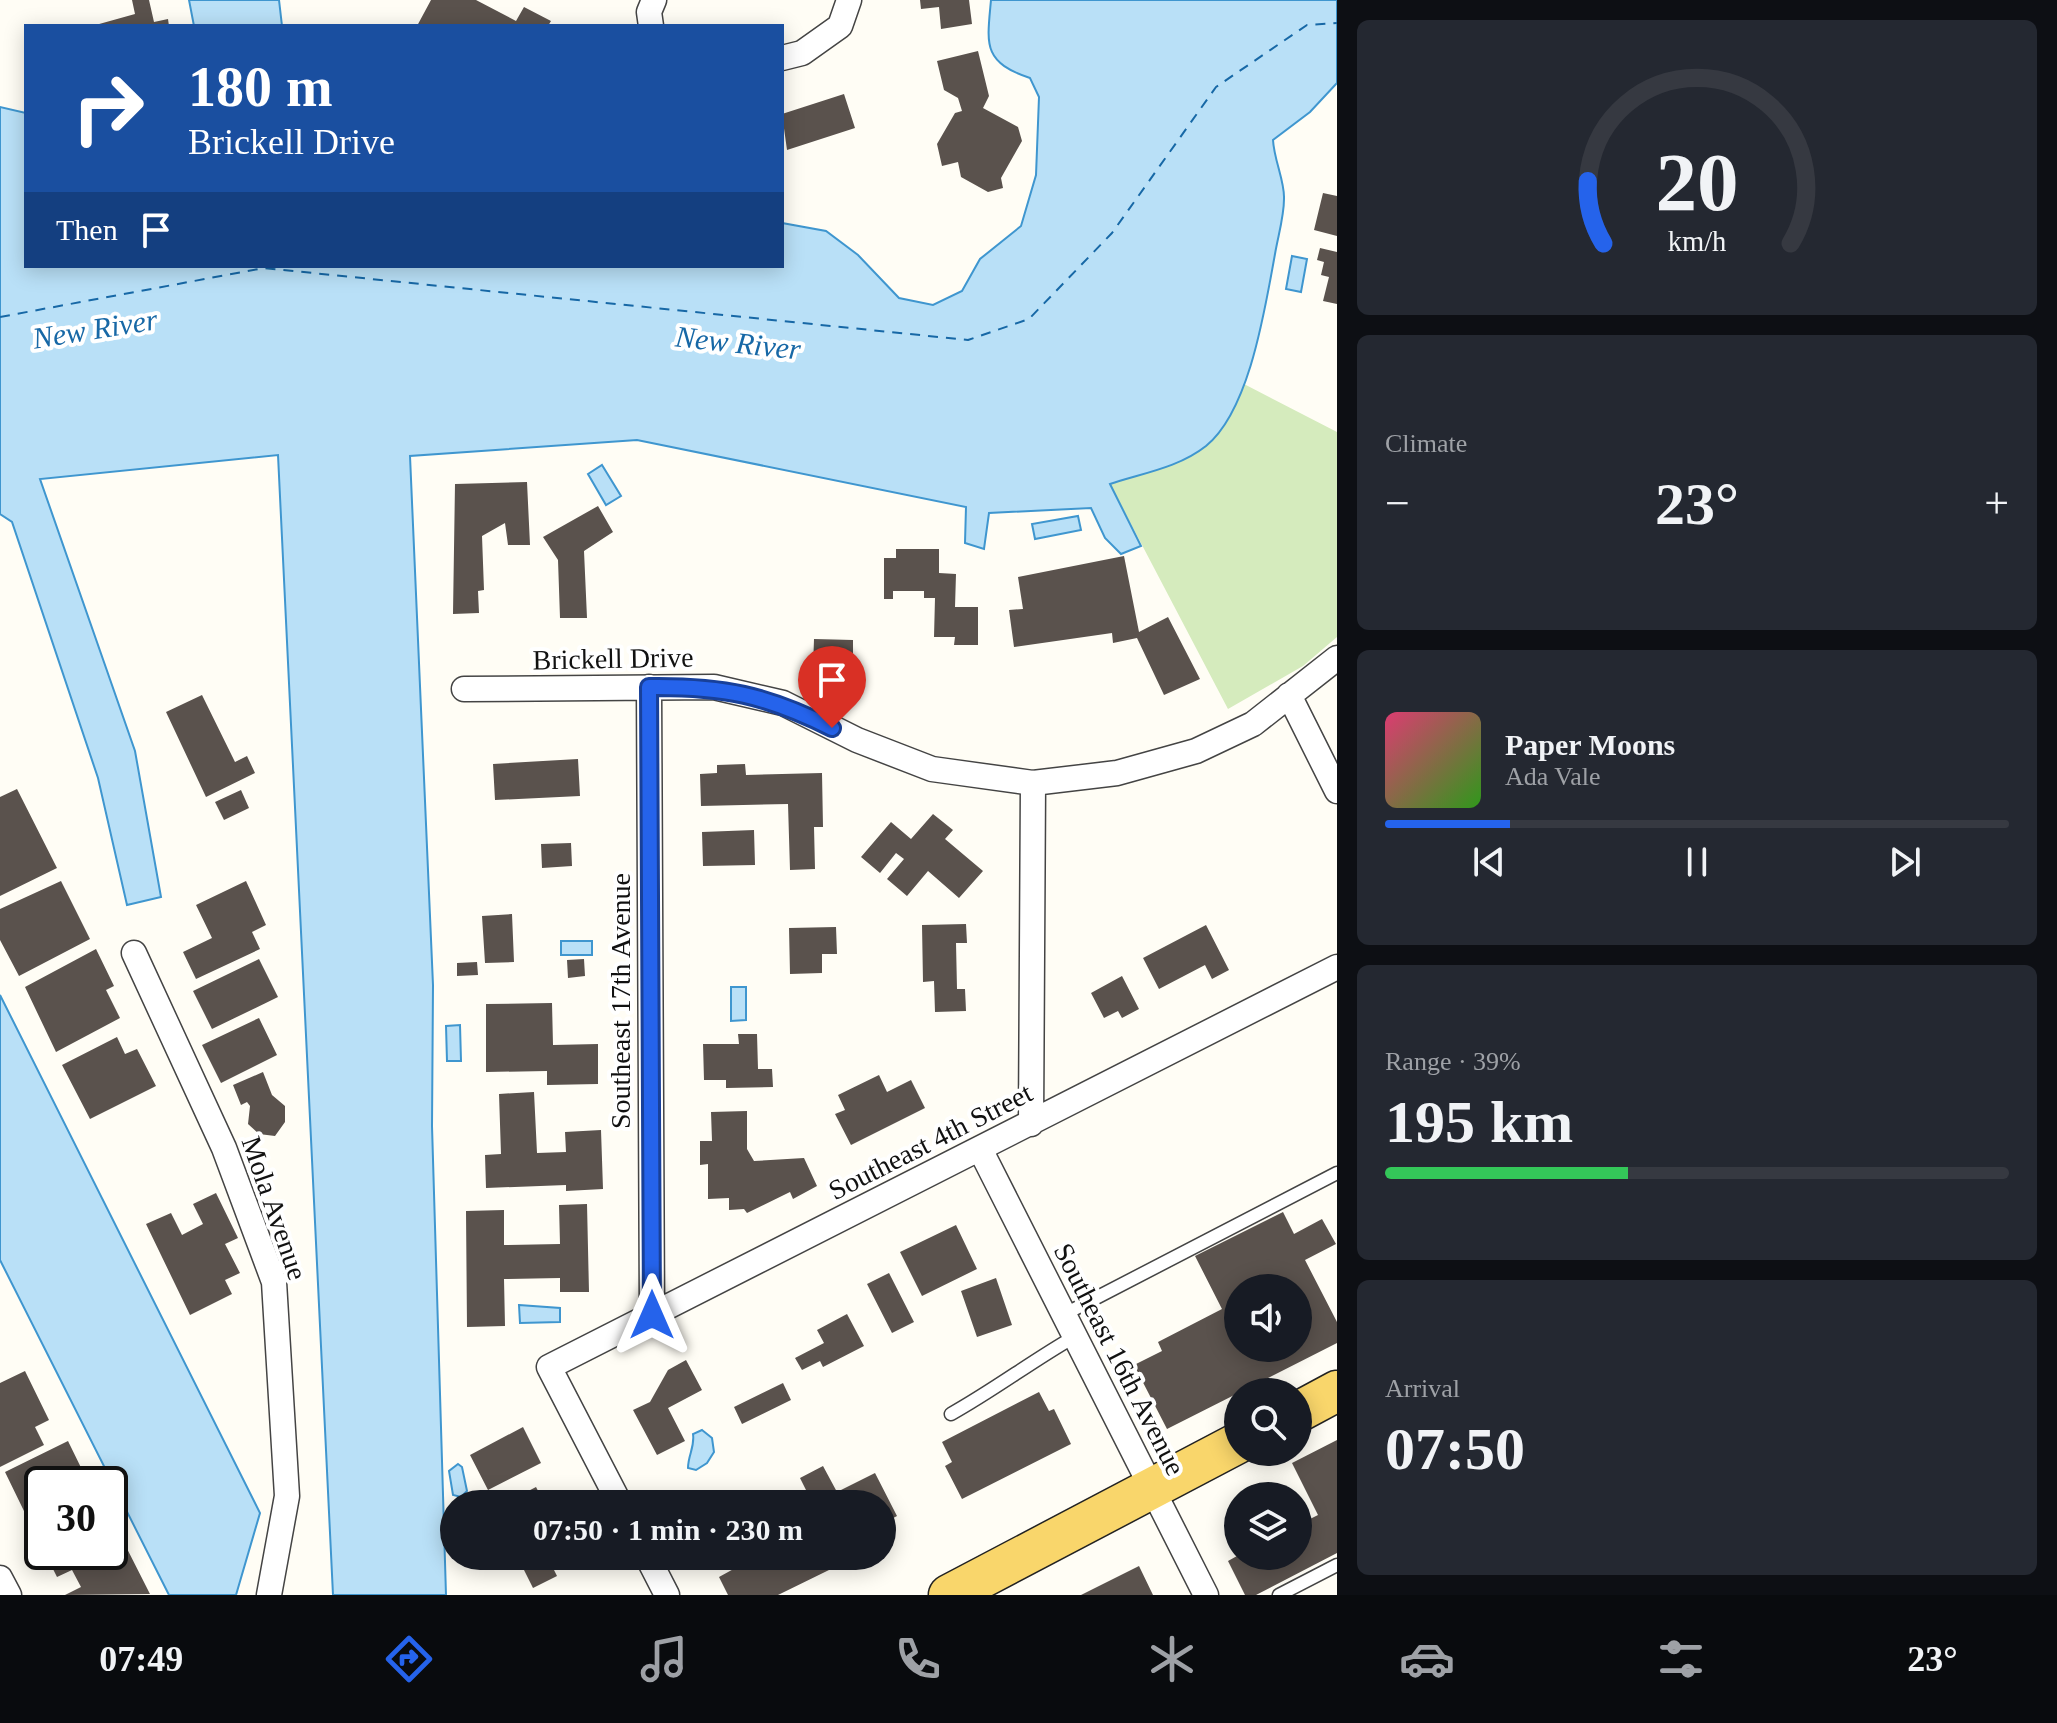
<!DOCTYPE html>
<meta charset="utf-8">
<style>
body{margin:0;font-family:Georgia,serif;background:#242831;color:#f1f3f6;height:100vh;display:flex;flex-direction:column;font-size:30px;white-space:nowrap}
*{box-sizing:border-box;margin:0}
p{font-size:26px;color:#9ea1a6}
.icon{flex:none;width:44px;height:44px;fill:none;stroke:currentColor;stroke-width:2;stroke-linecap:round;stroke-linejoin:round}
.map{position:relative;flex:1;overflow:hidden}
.sheet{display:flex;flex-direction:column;gap:20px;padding:20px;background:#0d0f14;width:720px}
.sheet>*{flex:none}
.banner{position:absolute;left:24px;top:24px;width:760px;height:244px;border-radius:0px;box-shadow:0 4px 20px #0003;background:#1a4fa0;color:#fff;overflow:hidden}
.buttons{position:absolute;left:1224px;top:1274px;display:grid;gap:16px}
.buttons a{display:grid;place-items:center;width:88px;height:88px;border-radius:50%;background:#171b24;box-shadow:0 4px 20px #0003;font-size:40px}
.speed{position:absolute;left:24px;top:1466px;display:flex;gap:16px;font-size:40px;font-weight:700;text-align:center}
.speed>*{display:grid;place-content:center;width:104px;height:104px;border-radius:50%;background:#171b24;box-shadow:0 4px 20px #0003;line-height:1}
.speed .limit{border:4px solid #111;border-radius:12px;background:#fff;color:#111}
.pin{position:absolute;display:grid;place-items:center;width:68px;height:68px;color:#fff;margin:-82px -34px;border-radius:50% 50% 50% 0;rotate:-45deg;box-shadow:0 0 8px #0007}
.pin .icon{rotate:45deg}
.me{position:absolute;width:88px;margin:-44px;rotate:0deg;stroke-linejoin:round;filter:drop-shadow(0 0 6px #0008)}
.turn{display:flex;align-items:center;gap:28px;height:168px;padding:0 32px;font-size:36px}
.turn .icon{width:104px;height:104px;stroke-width:2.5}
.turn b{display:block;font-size:56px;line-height:68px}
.then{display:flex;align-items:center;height:76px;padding:0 32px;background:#0003;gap:16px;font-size:30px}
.big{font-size:60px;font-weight:700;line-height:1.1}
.sheet .widget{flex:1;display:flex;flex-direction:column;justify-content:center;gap:12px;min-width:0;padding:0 28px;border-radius:12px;background:#242831}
.sheet .dial{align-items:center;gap:0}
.dial svg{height:208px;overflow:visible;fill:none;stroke:#363941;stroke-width:7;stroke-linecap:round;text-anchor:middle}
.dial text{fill:#f1f3f6;stroke:none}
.song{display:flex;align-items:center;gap:24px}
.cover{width:96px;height:96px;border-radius:12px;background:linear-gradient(135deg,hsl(340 70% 55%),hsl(110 70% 35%))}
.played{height:8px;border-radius:4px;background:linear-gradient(90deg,#2563eb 20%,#363941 20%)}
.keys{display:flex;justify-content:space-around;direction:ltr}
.heat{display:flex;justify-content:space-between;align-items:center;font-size:44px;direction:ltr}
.charge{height:12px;border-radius:6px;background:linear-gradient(90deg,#34c759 39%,#363941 0)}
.trip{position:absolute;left:440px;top:1490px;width:456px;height:80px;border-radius:40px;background:#171b24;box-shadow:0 4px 20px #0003;font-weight:700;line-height:80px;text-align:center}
.tabs{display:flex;height:128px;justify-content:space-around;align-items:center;background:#090b0e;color:#9ea1a6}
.tabs .icon{width:56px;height:56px}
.tabs .selected{color:#2563eb}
.tabs b{font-size:36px;color:#f1f3f6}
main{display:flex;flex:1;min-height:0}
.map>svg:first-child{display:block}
.green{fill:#d5ebbd}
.water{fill:#b9e0f7;stroke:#3f96cf;stroke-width:2}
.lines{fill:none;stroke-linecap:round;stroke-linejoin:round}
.ferry{stroke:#1768a6;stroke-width:2;stroke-dasharray:10 8;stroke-linecap:butt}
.building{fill:#5a524d;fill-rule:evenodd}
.service-casing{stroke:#444;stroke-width:15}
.minor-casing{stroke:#444;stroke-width:27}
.primary-casing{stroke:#222;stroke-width:43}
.service{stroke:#fff;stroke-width:12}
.minor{stroke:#fff;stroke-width:24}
.primary{stroke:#f9d66b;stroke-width:40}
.route-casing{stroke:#184099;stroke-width:20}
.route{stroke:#2563eb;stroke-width:14}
.labels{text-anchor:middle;stroke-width:8;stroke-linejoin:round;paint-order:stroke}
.street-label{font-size:28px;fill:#111;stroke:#fff}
.water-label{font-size:30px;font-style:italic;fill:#1768a6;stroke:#fff}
</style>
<main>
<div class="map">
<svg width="1337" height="1595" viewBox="0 0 1337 1595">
<rect width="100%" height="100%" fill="#fffdf5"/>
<path class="green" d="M1244,384L1337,432V637L1303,666L1228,709L1110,484C1185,462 1207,458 1244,384Z"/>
<path class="water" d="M189,0H279L282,26H194Z
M991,0H1337V83L1310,112L1273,140C1274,160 1285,182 1284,199C1284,217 1278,236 1275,254C1265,308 1250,410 1206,446C1178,468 1143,473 1110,484L1141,546L1121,554L1105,538L1091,508L989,513L984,549L965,543L966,507L637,440L410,456L433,985L432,1126L446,1595H333L278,455L40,479L135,751L161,897L127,905L98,778L12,522L0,514V107L26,113V266H782V223L826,231L858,255L899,298L933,305L962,291L980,259L1021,226L1036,175L1039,97L1030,78C982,62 987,44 991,0Z
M1292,256L1307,259L1301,292L1286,289Z
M602,465L621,496L606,505L588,474Z
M1078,516L1081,530L1035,539L1032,524Z
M561,941H592V955H561Z
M731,987H746V1020L731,1021Z
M0,995L260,1513L236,1595H169L0,1260Z
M460,1025L461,1061H447L446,1026Z
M519,1305L560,1308V1322L520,1323Z
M702,1430L712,1438L714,1452L707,1463L696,1470L688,1468C688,1455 695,1447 693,1434Z
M458,1464L462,1467L467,1491L461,1497L453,1495L449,1471Z"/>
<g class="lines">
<path class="ferry" d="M0,317L264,268L968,340L1029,319L1112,233L1216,87L1307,25L1337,23"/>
</g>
<path class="building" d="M132,0H149L154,22L168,19L169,26H92L135,14Z
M431,0H476L516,21L524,7L551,21L548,26H417Z
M920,0H969L972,24L941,29L939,7L921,9Z
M978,51L989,96L983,108L1018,127L1022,141L1001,178L1003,188L988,192L961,177L958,162L942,166L937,144L955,113L962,111L958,98L944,90L937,61Z
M844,94L855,128L787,150L782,114Z
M1323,193L1337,196V236L1314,230Z
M1320,248L1337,252V304L1323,301L1329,277L1321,275L1324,262L1317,260Z
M527,482L530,545H508L505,523L482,536L484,590L478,591L479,613L453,614L455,484Z
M598,506L613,532L584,551L587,618H560L558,560L543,537Z
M896,549H939V573L956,574L955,607H978V645H954L955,637H934L935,598H924V591H893V599H884V558H896Z
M1124,556L1139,632L1168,617L1200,679L1164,695L1137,638L1113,643L1112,633L1014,647L1009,610L1023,609L1018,577Z
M814,639L853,640V669H813Z
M202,695L235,762L247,756L255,773L206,797L166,712Z
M578,759L580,796L495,800L493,764Z
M745,764L746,775L822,773L823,827H814L815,869L790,870L788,804L701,806L700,774L717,773V765Z
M17,789L57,868L0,896V797Z
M241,790L249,808L224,820L215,802Z
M933,814L953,830L945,839L983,871L959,898L928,871L907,896L887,879L904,859L896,853L880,873L861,857L891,822L911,839Z
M754,830L755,865L703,866L702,832Z
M571,843L572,866L542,868L541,844Z
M61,881L90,939L19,976L0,940V909Z
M246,881L266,925L252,932L260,949L196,979L183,952L212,938L196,905Z
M512,914L514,962L485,963L482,916Z
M966,924L967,943H956L957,989H965L966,1011L935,1012L934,981L923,982L922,925Z
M1206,925L1229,970L1212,979L1205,965L1159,989L1143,958Z
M836,927L837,954H822V973L790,974L789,928Z
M96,949L114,986L106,990L120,1018L56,1052L25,987Z
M259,959L278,997L212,1029L193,991Z
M584,959L585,976L568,978L567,960Z
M477,962L478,975L457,976V963Z
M1122,976L1139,1009L1122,1018L1118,1011L1104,1018L1091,993Z
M552,1003L553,1045L598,1044V1084L547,1085V1071L486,1072V1004Z
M259,1018L277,1055L221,1083L202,1045Z
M738,1034H757L758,1069H772L773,1087L726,1088V1080H704L703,1044H739Z
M117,1037L125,1054L137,1049L156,1086L90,1119L62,1065Z
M263,1072L272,1095L285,1106V1122L275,1136L259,1134L248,1124L250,1106L247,1102L241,1105L233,1085Z
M879,1075L887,1092L911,1080L925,1108L851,1145L835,1114L845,1110L838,1095Z
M534,1092L537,1153L566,1152L565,1132L601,1130L603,1189L566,1191V1185L486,1188L485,1155L501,1154L499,1094Z
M747,1111V1149L754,1161L804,1158L817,1186L793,1199L790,1192L747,1213L744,1209L729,1210V1198L708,1199V1164L700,1165V1141H712L711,1112Z
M216,1193L238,1238L225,1244L240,1273L225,1280L232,1294L190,1315L146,1224L171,1213L182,1235L203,1224L193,1204Z
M587,1204L589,1292H560V1278L504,1279L505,1326L467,1327L466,1211L504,1210V1245L560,1244L559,1205Z
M1283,1212L1294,1234L1322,1219L1336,1244L1305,1260L1337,1322V1343L1167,1429L1134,1365L1162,1351L1158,1342L1222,1309L1195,1256ZM1238,1288H1298V1348H1238Z
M956,1225L977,1269L922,1296L900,1252Z
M889,1273L914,1322L892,1333L867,1284Z
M996,1278L1012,1325L977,1337L961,1291Z
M847,1314L864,1346L823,1367L820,1361L802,1370L795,1358L824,1343L817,1330Z
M686,1360L702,1390L668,1408L685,1441L657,1455L633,1410L650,1402L668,1370Z
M25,1371L49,1420L35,1427L44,1445L0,1467V1383Z
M783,1383L791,1400L742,1424L734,1407Z
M1039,1392L1049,1411L1054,1409L1071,1444L962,1499L945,1466L952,1462L942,1442Z
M523,1427L541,1463L488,1490L470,1455Z
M1337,1440V1553L1256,1595H1245L1228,1561L1237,1556H1298V1525L1318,1515L1292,1463Z
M68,1441L89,1484H42V1548L5,1472Z
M823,1466L837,1492L875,1473L897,1516L882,1524V1504H836L832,1494L813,1504L800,1478Z
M536,1487L545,1504H503Z
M114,1523L150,1594L65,1595L81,1587L72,1570L57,1577L47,1557L57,1552H110V1525Z
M517,1556H596L576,1566L571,1558L553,1568L557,1576L533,1588Z
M734,1556H822L829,1570L778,1595H728L719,1577L739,1566Z
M1139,1566L1153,1595H1081Z"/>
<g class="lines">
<defs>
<path id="service" d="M1063,1315L1337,1173
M951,1414C994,1390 1032,1361 1074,1337
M1279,1595L1337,1565"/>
<path id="minor" d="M651,26L649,12L654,0
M782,58L802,53L840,26L849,0
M649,687L652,1315
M464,689L714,687L783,703L857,740L932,769L1033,783L1117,773L1196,751L1253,724L1337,658
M1289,695L1337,791
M134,953L224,1148L274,1282L287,1496L269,1595
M1031,1124L1033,783
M980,1149L1206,1595
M620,1504L549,1367L1337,967
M647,1556L667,1595
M0,1578L9,1595"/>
<path id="primary" d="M1298,1412L1337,1391
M949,1595L1238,1443"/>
</defs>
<use href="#service" class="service-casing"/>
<use href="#minor" class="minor-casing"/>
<use href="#primary" class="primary-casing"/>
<use href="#service" class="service"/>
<use href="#minor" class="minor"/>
<use href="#primary" class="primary"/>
</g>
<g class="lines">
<defs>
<path id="route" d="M652,1315L649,687C723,686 766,695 832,728"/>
</defs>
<use href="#route" class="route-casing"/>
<use href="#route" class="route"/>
</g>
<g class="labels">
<g class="street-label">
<text transform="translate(613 658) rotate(-1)" y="10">Brickell Drive</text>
<text transform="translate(620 1001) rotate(-90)" y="10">Southeast 17th Avenue</text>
<text transform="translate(930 1141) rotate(-27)" y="10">Southeast 4th Street</text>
<text transform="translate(275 1208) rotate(71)" y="10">Mola Avenue</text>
<text transform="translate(1120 1359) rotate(63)" y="10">Southeast 16th Avenue</text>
</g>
<g class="water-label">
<text transform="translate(95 329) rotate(-9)" y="10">New River</text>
<text transform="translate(738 343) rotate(6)" y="10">New River</text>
</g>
</g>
</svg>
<div class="buttons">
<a><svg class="icon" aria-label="sound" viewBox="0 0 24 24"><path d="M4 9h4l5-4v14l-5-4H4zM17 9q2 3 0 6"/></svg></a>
<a><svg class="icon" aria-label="search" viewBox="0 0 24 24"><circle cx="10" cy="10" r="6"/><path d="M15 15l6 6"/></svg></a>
<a><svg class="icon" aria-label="layers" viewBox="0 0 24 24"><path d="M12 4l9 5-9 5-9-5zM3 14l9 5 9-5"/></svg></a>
</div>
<div class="speed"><div class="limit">30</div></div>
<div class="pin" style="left:832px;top:728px;background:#d93025"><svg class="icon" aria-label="arrive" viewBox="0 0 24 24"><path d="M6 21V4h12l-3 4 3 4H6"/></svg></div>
<svg class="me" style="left:652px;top:1315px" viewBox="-20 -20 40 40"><path d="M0-17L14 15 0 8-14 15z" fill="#2563eb" stroke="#fff" stroke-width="4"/></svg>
<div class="trip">07:50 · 1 min · 230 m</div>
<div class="banner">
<div class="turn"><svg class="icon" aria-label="right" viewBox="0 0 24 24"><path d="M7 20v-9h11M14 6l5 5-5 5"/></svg><div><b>180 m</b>Brickell Drive</div></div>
<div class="then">Then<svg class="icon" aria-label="arrive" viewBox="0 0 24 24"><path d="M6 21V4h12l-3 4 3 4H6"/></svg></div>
</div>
</div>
<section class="sheet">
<div class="widget dial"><svg viewBox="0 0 100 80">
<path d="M14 69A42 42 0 1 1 86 69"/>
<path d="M14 69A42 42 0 0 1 8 45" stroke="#2563eb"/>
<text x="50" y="56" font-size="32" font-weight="700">20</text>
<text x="50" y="72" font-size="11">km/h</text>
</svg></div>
<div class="widget"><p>Climate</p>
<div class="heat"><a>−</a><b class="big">23°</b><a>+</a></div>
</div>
<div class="widget">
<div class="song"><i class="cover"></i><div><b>Paper Moons</b><p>Ada Vale</p></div></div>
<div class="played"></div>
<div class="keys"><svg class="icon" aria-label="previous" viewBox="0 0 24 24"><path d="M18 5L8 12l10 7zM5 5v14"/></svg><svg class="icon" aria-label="pause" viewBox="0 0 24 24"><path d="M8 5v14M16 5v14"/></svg><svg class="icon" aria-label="next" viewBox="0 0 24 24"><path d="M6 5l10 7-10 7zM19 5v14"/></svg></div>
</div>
<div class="widget"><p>Range · 39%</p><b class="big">195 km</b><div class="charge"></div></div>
<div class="widget"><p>Arrival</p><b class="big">07:50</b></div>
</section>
</main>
<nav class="tabs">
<b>07:49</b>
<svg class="icon selected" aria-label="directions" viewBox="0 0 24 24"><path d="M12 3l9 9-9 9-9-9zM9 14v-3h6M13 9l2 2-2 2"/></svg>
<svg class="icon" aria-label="music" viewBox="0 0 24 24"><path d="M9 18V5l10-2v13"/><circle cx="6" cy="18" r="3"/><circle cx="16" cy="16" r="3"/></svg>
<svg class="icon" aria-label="phone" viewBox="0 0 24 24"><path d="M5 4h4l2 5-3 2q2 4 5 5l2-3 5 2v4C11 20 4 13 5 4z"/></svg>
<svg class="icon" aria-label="climate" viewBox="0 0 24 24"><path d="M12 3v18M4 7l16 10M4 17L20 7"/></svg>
<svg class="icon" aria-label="car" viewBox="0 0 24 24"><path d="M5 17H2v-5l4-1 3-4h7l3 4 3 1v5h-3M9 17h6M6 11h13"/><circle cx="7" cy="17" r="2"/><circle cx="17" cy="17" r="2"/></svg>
<svg class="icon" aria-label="filters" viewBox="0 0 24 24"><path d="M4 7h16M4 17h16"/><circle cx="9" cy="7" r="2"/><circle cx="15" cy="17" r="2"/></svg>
<b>23°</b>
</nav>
